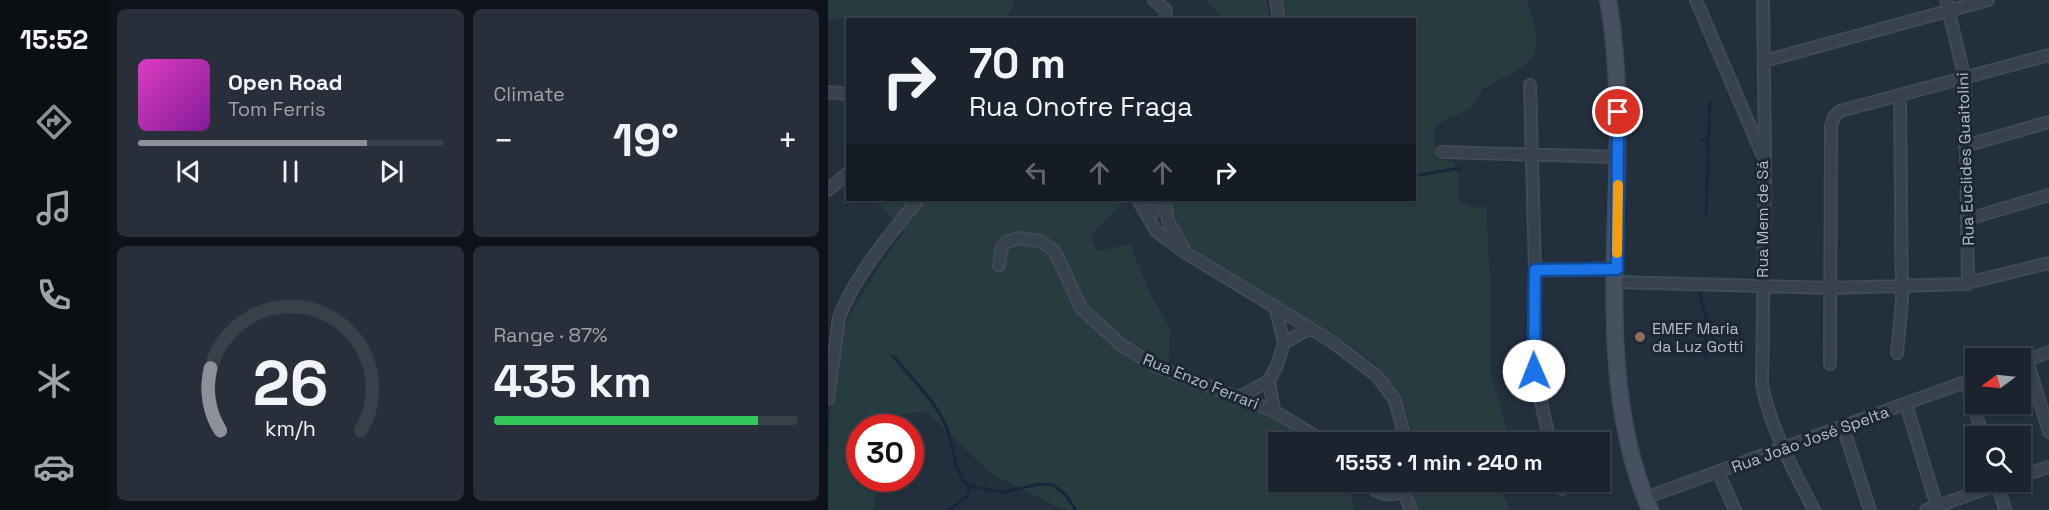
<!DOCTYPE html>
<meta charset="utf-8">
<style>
body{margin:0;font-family:"Space Grotesk",sans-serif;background:#282f3a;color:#f1f3f6;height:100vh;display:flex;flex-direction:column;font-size:22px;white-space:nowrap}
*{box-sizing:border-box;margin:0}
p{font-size:20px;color:#a0a4aa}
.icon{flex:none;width:33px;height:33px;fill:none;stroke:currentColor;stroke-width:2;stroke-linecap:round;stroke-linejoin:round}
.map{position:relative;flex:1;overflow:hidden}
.details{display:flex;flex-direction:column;gap:9px;padding:9px;background:#0f1319;width:720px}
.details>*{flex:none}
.guide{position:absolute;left:18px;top:18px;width:570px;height:183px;border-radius:0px;box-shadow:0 2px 4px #0004,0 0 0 2px #39404a;background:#1b232e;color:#f1f3f6;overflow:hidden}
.needle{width:39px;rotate:255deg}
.tools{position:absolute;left:1137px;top:348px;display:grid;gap:12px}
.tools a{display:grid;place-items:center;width:66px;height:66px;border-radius:0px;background:#1b232e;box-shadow:0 2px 4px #0004,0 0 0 2px #39404a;font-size:30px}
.speed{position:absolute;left:18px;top:414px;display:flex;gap:12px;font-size:30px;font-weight:700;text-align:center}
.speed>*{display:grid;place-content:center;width:78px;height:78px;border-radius:50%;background:#1b232e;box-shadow:0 2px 4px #0004,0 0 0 2px #39404a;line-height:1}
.speed .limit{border:9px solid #d22;background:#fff;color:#111}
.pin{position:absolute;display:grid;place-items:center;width:51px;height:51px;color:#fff;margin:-26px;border:3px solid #fff;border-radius:50%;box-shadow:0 2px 6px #0007}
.me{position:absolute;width:66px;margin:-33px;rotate:359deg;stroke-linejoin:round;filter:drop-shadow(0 0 4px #0008)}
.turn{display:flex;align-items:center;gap:21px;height:126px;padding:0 24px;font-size:27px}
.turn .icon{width:78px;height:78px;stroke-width:2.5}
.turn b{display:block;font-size:42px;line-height:51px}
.lanes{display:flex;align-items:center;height:57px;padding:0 24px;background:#0003;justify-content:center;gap:30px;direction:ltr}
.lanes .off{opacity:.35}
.big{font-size:45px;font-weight:700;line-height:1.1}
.details .tile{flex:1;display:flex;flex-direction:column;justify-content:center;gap:9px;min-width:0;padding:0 21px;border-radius:9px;background:#282f3a}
.details .dial{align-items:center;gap:0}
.dial svg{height:156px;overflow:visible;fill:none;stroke:#39404a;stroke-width:7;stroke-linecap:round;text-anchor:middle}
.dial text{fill:#f1f3f6;stroke:none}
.song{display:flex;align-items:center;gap:18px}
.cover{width:72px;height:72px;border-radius:9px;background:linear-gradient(135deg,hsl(310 70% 55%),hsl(290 70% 35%))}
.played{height:6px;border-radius:3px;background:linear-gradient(90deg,#8c9099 75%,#39404a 75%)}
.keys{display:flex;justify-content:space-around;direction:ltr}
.heat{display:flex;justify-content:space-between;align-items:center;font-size:33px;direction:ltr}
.charge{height:9px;border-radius:4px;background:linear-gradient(90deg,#34c759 87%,#39404a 0)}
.details .tiles{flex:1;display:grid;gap:9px;grid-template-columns:repeat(2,1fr)}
.trip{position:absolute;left:440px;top:432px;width:342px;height:60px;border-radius:0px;background:#1b232e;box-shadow:0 2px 4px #0004,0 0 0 2px #39404a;font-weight:700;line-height:60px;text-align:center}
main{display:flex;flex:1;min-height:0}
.tab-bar{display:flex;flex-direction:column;width:108px;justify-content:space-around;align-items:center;background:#0b0e12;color:#a0a4aa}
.tab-bar .icon{width:42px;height:42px}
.tab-bar .selected{color:#8c9099}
.tab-bar b{font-size:27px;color:#f1f3f6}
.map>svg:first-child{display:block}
.green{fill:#263c3f}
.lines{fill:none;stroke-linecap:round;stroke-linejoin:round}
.stream{stroke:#17263c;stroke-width:3}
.street-casing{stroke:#414a57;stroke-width:14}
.secondary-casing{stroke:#414a57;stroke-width:18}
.street{stroke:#38414e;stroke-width:10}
.secondary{stroke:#465061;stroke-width:15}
.route-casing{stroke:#114b97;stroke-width:15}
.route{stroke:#1a73e8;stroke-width:10}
.slow{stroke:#f59e0b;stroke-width:10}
.education-dot{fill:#8d6e63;stroke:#1d2633;stroke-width:2}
.labels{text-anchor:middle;stroke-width:6;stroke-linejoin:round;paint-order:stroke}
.street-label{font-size:16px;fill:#b4bcc9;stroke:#1d2633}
.poi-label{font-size:16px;fill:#b4bcc9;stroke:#1d2633;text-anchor:start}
</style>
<main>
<nav class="tab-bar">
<b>15:52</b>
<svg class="icon selected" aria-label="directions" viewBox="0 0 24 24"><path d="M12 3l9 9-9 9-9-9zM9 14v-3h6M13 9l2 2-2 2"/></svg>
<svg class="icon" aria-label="music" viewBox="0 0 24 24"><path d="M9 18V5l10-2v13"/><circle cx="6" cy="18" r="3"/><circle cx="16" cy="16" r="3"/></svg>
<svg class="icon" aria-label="phone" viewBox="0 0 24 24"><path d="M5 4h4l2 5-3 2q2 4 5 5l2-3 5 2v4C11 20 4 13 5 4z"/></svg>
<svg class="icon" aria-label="climate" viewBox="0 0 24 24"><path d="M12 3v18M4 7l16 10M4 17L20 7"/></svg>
<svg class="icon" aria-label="car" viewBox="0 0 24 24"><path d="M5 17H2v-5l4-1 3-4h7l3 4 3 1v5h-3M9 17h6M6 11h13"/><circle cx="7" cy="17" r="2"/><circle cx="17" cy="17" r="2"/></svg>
</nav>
<section class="details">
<div class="tiles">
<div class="tile">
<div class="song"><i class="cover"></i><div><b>Open Road</b><p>Tom Ferris</p></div></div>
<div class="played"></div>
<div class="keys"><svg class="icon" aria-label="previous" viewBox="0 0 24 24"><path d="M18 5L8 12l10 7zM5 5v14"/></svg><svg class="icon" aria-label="pause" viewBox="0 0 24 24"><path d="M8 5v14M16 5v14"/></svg><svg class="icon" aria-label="next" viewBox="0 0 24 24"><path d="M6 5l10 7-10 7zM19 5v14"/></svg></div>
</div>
<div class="tile"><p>Climate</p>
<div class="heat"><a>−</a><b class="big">19°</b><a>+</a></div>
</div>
<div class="tile dial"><svg viewBox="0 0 100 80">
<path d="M14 69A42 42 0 1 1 86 69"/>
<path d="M14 69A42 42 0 0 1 9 37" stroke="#8c9099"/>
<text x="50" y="56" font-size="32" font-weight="700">26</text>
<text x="50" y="72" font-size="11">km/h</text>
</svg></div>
<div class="tile"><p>Range · 87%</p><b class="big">435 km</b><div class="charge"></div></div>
</div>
</section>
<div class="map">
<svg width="1221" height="510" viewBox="0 0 1221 510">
<rect width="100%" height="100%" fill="#242f3e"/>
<path class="green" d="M0,0H187L179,19L52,20L31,17L0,20Z
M378,0H439L441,19H397Z
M456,0H699C720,64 706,61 654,89C644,119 626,110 607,127V159L626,162L630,176L631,201L645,207H658L663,295V374L683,442H587L574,397L546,362L503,332L425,291L356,242L341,214V200H586V20L458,19Z
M48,200H288L294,205L262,236L269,251L302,244L321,291L342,328L341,364L357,380L464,416L501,442H450V482H521L526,510H245L232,508L163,474L103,416L93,412L74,414L65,427L32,428V478L52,479L45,510H0C0,454 0,385 15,332C27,301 49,272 66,244L77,233Z
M587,482H670L682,510H589L584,491Z"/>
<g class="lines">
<path class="stream" d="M874,140L881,138
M586,176L633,168
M878,214L882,101
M871,292L878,317V358
M65,356C83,378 106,399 118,426C127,448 124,468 140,486L176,492L211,484L225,485L237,494L248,510
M121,510L139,496L142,487"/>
<defs>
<path id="street" d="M326,0L338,10L337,20
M448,0L451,20
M868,0L934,154
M935,0L937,160L934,385C943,429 965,470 986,510
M1118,0L1137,79L1140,284
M936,61L1160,0
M702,85L707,270L706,371L722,442
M0,92L20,94
M1137,146L1221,122
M614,152L790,157
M0,190L20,173
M310,200C314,210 322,214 332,209L338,200
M315,208L328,231L358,253L340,221L337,202
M1140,219L1221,195
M358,253L503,341L549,376L567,400L578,442
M171,265L174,247L178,242L191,238L212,241L226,251L231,260L253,308L292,344L327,366L446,411L497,442
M707,270L789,269
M788,282L1004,288L1135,284L1221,263
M447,306L456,343L481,329
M1069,353L1074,301L1072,96
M1199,360L1221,432
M1193,362L1221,352
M1002,364L1003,126L1006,117L1012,111L1221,55
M441,381L449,365L456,343
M1138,382L1155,436
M411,397L441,381L446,411
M0,399L11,318C26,277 62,234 90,200
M1078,404L1110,510
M1015,427L1042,510
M890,472L907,510
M1192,476L1221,467
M537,482C550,495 570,502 581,482
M732,482L734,489
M1169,482L1177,510
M575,490L583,510
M817,498L1148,378
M1098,510L1177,482"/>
<path id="secondary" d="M780,0C810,167 754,351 822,510"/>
</defs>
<use href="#street" class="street-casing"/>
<use href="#secondary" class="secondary-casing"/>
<use href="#street" class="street"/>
<use href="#secondary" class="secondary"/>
</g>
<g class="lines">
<defs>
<path id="route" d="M706,371L707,270L789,269L790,112"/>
</defs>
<use href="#route" class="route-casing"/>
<use href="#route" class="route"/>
<path class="slow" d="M789,253L790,185"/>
</g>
<circle class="education-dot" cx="812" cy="337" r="6"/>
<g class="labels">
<g class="street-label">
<text transform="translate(1137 159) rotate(-92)" y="6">Rua Euclides Guaitolini</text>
<text transform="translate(934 219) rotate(-90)" y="6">Rua Mem de Sá</text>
<text transform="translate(373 381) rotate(22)" y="6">Rua Enzo Ferrari</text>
<text transform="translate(982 439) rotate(-20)" y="6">Rua João José Spelta</text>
</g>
<g class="poi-label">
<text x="824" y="334">EMEF Maria<tspan x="824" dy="18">da Luz Gotti</tspan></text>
</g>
</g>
</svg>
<div class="tools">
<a><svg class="needle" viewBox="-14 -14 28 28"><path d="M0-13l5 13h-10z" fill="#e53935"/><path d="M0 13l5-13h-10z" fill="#a0a4aa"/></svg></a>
<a><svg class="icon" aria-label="search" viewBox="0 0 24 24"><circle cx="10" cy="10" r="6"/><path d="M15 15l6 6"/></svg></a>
</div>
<div class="speed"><div class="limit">30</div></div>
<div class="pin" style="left:790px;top:112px;background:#d93025"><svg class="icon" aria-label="arrive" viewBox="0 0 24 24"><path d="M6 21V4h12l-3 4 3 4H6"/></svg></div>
<svg class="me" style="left:706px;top:371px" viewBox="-20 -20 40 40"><circle r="19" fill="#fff"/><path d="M0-13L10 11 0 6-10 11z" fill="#1a73e8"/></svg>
<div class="trip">15:53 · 1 min · 240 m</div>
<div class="guide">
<div class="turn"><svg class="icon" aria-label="right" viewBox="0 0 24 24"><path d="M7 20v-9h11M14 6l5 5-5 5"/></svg><div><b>70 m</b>Rua Onofre Fraga</div></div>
<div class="lanes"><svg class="icon off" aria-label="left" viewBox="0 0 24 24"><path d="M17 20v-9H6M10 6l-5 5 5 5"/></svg><svg class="icon off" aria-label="ahead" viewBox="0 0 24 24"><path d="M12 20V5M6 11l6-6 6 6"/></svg><svg class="icon off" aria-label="ahead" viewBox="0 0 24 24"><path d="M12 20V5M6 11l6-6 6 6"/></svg><svg class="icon" aria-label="right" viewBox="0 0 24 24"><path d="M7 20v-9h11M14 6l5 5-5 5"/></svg></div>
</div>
</div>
</main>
